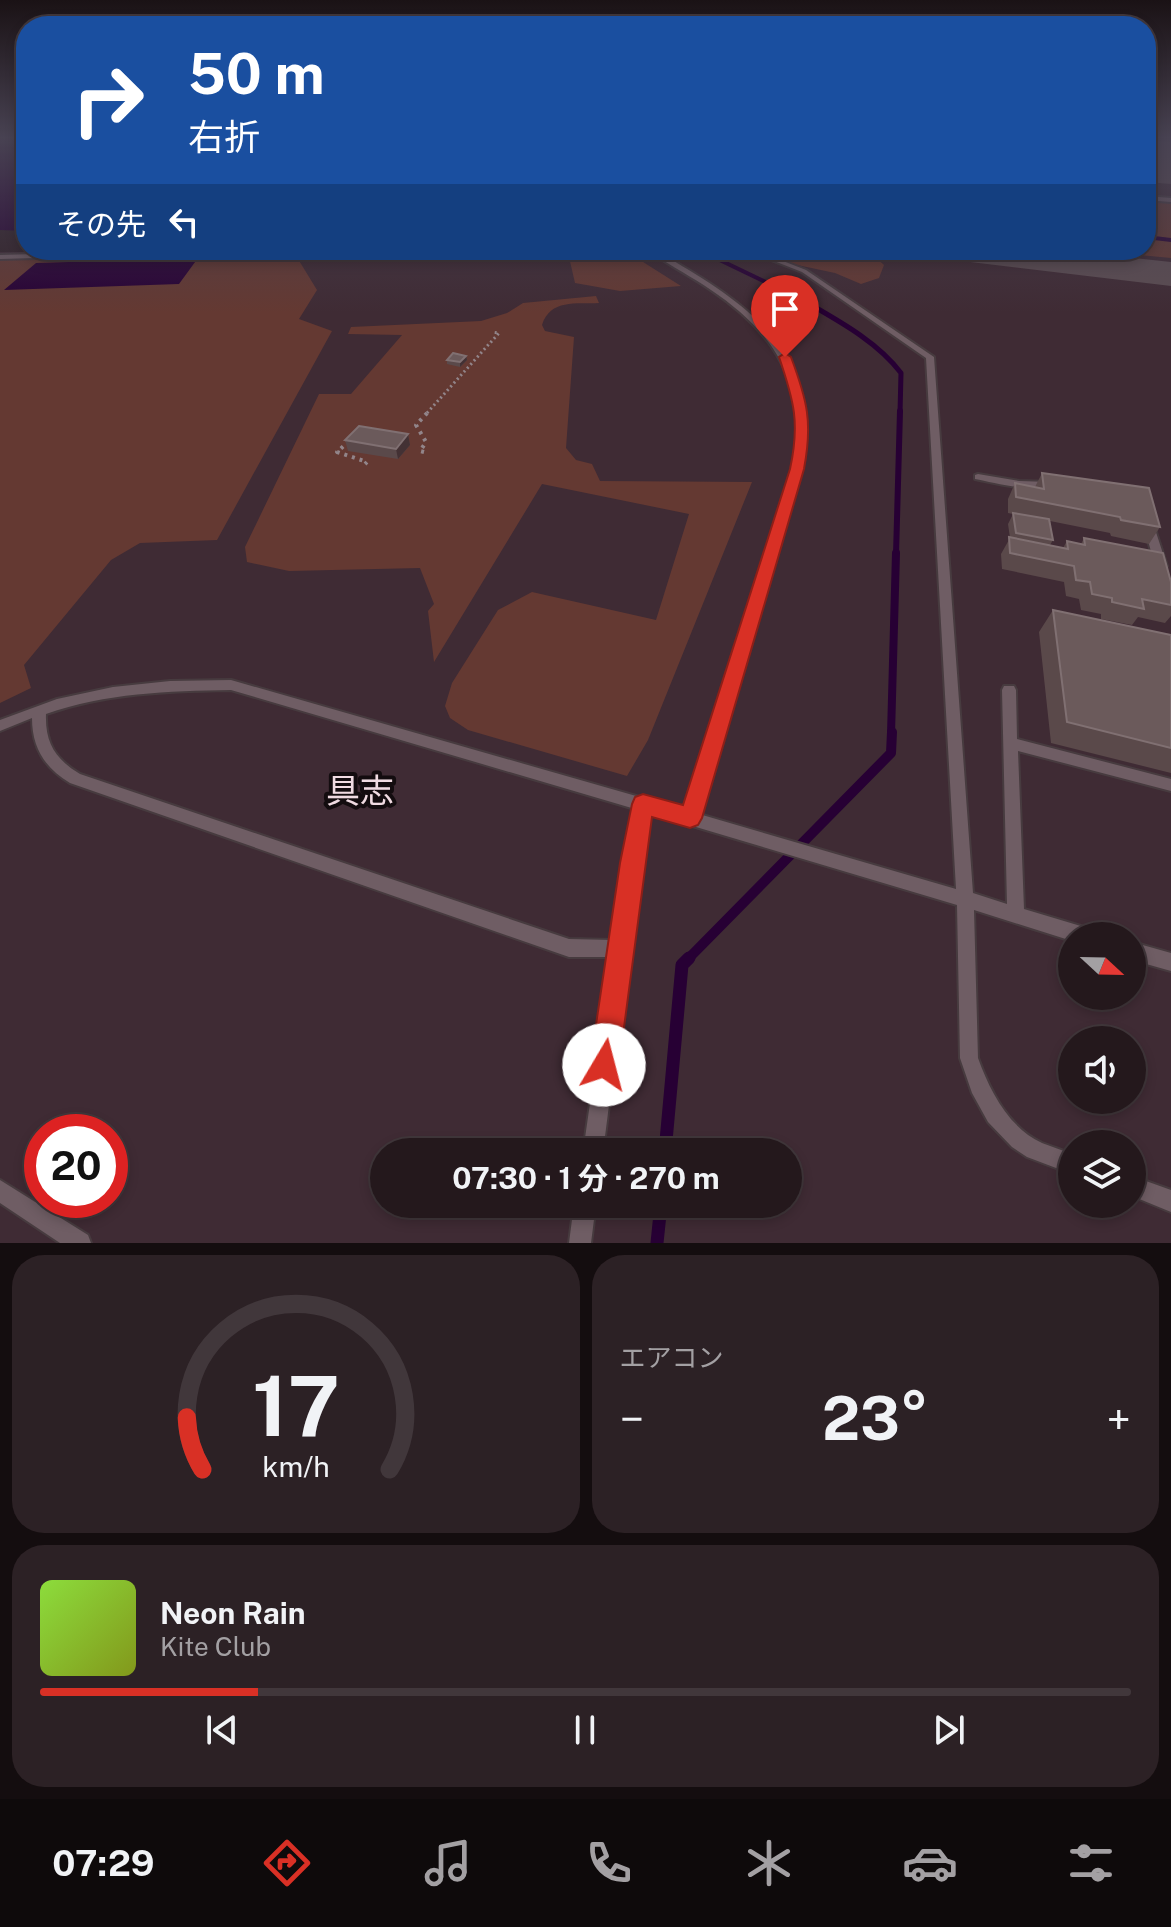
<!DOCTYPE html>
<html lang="ja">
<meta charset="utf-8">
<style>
body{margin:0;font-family:"Public Sans","Noto Sans JP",sans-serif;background:#2c2125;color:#f1f3f6;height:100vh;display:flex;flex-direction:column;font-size:30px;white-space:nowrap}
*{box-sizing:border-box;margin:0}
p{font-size:26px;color:#a3a0a3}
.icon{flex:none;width:44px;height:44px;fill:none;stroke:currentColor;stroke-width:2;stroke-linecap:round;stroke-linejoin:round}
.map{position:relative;height:1243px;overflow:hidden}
.panel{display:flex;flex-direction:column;gap:12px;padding:12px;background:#140d0f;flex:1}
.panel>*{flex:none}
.top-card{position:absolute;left:16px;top:16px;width:1140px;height:244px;border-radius:32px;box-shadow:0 4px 12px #0003,0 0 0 2px #41373b;background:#1a4fa0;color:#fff;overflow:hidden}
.needle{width:52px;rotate:112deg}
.tools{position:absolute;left:1058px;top:922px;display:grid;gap:16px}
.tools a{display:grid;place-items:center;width:88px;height:88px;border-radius:50%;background:#24181c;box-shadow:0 4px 12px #0003,0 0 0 2px #41373b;font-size:40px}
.speed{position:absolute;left:24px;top:1114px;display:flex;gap:16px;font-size:40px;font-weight:700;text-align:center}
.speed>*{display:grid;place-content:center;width:104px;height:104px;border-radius:50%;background:#24181c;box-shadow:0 4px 12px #0003,0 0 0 2px #41373b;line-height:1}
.speed .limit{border:12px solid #d22;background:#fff;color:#111}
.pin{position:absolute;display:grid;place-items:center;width:68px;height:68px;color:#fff;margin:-82px -34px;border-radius:50% 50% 50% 0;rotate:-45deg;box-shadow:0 0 8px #0007}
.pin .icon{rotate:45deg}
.me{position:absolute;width:88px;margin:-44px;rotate:8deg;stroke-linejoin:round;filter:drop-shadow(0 0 6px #0008)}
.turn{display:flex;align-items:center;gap:28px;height:168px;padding:0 40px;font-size:36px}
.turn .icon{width:104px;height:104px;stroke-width:2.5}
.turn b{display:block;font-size:56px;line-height:68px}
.then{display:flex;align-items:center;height:76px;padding:0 40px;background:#0003;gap:16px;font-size:30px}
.big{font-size:60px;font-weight:700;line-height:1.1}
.panel .tile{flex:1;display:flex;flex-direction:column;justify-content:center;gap:12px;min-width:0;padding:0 28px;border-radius:32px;background:#2c2125}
.panel .dial{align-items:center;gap:0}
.dial svg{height:208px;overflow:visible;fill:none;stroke:#41373b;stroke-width:7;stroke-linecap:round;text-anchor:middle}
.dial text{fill:#f1f3f6;stroke:none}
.song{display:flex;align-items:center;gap:24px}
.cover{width:96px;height:96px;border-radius:12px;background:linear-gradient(135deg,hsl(90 70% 55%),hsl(70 70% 35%))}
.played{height:8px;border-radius:4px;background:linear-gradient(90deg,#d93025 20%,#41373b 20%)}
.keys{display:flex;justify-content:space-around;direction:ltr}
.heat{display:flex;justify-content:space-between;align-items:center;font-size:44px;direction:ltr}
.panel .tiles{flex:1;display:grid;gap:12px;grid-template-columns:1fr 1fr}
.tile:last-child{grid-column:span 2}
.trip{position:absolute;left:370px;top:1138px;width:432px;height:80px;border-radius:40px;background:#24181c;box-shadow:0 4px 12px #0003,0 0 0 2px #41373b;font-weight:700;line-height:80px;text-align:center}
.tab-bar{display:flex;height:128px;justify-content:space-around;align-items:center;background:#0e0a0b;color:#a3a0a3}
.tab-bar .icon{width:56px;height:56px}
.tab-bar .on{color:#d93025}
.tab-bar b{font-size:36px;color:#f1f3f6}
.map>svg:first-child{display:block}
.built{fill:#3f2b34;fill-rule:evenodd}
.green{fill:#643932}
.water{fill:#270034}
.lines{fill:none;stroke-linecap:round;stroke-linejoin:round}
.stream-far5{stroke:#270034;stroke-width:4}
.stream-far4{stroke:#270034;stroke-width:5}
.stream-far3{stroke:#270034;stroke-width:6}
.stream-far2{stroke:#270034;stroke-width:8}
.stream-far1{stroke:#270034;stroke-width:10}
.stream{stroke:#270034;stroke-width:13}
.taxiway{fill:#5c4d52;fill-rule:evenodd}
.runway{fill:#5c4d52;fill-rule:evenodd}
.lane-casing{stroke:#473b3f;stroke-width:4}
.path-far1{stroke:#92858a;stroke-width:3;stroke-dasharray:2 3;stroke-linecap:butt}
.path{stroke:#92858a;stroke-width:4;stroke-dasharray:3 5;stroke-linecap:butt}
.lane{fill:#6f5d64;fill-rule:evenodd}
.wall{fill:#5a494a}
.shaded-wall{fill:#433134}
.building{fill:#6b5a5b;stroke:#807072;stroke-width:2}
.route{fill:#d93025;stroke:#8d1f18;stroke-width:2}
.labels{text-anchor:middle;stroke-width:8;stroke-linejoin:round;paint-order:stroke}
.near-quarter-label{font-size:34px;fill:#f0dbe2;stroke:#130c0f}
</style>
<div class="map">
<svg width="1171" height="1243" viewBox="0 0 1171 1243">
<rect width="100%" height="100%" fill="#302026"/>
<path class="built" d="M1146,139H1171V1243H0V252L1146,250ZM1072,936H1132V996H1072ZM1072,1040H1132V1100H1072ZM42,1132H110V1200H42ZM1072,1144H1132V1204H1072ZM384,1152H788V1204H384Z"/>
<path class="green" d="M1146,199L1171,202V258L1087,250H1146Z
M760,250C787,250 867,245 884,265L879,278L861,284L835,273L788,263Z
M552,251H613L632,255L681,286L620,291L575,283L569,257Z
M295,254L317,290L299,319L332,331L217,540L140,543L111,560L24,665L31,688L0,703V260Z
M596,296L599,303C576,304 550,299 542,325L545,331L574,337L566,448L576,460L592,464L600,481L752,482L648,740L627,776L468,730L450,718L445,706L452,683L498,610L532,592L656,620L689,514L542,484L434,662L428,611L434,604L420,568L289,571L247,562L245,547L319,394H351L402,335L348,334L351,327L481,321L507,313L523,303Z"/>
<path class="water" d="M0,139H26V231L0,230Z
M198,258L179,284L4,290L36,263Z"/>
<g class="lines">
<path class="stream-far5" d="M1146,237L1171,240
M699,250L803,300"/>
<path class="stream-far4" d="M799,298C835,319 876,340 901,373L900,413"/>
<path class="stream-far3" d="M896,555L900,411"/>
<path class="stream-far2" d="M891,734L896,553"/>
<path class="stream-far1" d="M687,960L891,753L892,732"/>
<path class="stream" d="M665,1152L682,965L689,958
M657,1243L661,1204"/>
<path class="taxiway" d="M944,250H1060L1171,262V286L962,261L949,258Z"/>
<path class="runway" d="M1146,140L1171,142V184L1146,182Z"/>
<defs>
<path id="lane" d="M1146,196L1171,198V202L1146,200Z
M181,250H248L245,252L0,259V255Z
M648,250H655C725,291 803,334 806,425C806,440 803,455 802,469L699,814L956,889L926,358L802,272L746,250H755L806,270L934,357L973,893L1007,904L1002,690L1004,686H1014L1016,690L1017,739L1171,779V791L1018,751L1024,909L1084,927L1090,930L1093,936H1072V941L974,910L978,1058C990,1091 1008,1127 1042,1143C1052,1147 1062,1150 1072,1154V1174L1027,1157L1012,1147L988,1122L972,1093L960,1058L957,905L649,813L640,863L603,1152H583L611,957H569L70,783C45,768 32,748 32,718L0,731V720L57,699L113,687L170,681L231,680L685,810L792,469C794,455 797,440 797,426C796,364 760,323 711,290C691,276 668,265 648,250ZM231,690L635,809L624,863L613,940L569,939L80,774C55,759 45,743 46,714C106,693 168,691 231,690Z
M978,474L1019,481L1050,482L1055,485C1038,494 995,483 975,479V475Z
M1149,523L1154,526L1167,566L1165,569L1161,570L1155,566L1144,526Z
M1132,942L1171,953V971L1132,960Z
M1132,1176L1171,1190V1212L1132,1196Z
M0,1180L88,1235L91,1243H60L0,1203Z
M574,1204H596L591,1243H569Z"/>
</defs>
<use href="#lane" class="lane-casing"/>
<path class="path-far1" d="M427,413L499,333L492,332"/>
<path class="path" d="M349,441L337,452L367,462L365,464
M424,452L420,451L426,442L416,425L429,411"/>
<use href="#lane" class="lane"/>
</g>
<path class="wall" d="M466,356L467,360L460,367L447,364V360Z
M408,434L410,445L398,459L348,451L345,440Z
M1042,473L1160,527L1149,544L1111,536L1110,533L1050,521L1053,540L1050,545L1063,548L1067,541L1081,544L1084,538L1171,582V616L1165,623L1138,617L1132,625L1101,619V614L1081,610L1079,599L1066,596L1064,582L1002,569L1001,554L1010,538L1008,524L1013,514L1008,513V499L1015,483L1035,487Z
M1053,610L1171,635V773L1051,743L1039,632Z"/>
<path class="shaded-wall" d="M466,356L467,360L460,367V362Z
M408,434L410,445L398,459L396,449Z"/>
<path class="building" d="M453,353L466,356L460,362L447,360Z
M359,426L408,434L396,449L345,440Z
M1042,473L1149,488L1160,527L1121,520L1120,517L1016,497L1015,483L1044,489Z
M1013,513L1049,519L1053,540L1016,533Z
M1009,537L1068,549L1067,541L1085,545L1084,538L1163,553L1171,582V605L1142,599L1144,609L1112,602V598L1092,594L1090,582L1076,580L1074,566L1010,553Z
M1053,610L1171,635V748L1067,722Z"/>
<linearGradient id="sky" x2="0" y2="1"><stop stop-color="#1a1215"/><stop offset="0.44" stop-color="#484252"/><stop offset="1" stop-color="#484252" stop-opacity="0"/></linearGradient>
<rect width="1171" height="313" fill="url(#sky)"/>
<path class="route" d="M785,353L791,357C807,400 813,422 804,469L702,818L698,825L690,828L652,817L619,1065L615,1075L604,1079L594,1075L590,1065L620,863L632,804L635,797L643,794L683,805L790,469C800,423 794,401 779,357Z"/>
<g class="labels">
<g class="near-quarter-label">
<text x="360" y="803">具志</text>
</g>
</g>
</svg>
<div class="tools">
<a><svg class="needle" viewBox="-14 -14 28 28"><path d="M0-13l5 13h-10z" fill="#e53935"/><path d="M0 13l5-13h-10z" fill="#a3a0a3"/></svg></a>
<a><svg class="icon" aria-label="sound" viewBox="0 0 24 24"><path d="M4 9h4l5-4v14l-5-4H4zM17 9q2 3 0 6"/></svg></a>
<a><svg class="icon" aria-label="layers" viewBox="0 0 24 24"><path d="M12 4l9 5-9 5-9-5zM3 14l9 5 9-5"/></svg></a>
</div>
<div class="speed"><div class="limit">20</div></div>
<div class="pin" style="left:785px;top:357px;background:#d93025"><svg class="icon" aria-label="arrive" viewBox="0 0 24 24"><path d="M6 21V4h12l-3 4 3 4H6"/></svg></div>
<svg class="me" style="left:604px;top:1065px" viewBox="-20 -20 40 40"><circle r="19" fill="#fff"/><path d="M0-13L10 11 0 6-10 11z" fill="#d93025"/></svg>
<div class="trip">07:30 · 1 分 · 270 m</div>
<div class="top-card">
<div class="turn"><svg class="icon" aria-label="right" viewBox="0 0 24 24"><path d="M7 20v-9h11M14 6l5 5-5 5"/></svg><div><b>50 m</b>右折</div></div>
<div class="then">その先<svg class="icon" aria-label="left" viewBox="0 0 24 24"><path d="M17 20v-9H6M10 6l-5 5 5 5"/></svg></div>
</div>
</div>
<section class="panel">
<div class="tiles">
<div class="tile dial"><svg viewBox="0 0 100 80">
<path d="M14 69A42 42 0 1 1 86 69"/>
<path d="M14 69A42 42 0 0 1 8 49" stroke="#d93025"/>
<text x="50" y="56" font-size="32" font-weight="700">17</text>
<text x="50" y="72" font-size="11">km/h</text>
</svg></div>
<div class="tile"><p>エアコン</p>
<div class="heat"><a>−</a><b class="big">23°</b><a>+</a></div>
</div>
<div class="tile">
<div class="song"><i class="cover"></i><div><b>Neon Rain</b><p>Kite Club</p></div></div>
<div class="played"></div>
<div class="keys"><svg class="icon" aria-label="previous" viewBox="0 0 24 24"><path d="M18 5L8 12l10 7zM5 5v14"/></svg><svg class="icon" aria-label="pause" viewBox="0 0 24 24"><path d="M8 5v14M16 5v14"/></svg><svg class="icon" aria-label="next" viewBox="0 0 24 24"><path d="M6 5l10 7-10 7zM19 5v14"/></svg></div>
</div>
</div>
</section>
<nav class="tab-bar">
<b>07:29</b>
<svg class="icon on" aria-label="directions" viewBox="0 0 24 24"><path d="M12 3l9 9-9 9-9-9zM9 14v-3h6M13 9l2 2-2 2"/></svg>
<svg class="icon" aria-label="music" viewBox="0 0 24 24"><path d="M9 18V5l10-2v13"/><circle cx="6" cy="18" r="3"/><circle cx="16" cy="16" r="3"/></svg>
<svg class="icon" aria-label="phone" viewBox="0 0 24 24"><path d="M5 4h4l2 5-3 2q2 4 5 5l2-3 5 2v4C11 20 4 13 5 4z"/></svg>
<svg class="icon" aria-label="climate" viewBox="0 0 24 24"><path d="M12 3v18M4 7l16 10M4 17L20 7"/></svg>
<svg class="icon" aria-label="car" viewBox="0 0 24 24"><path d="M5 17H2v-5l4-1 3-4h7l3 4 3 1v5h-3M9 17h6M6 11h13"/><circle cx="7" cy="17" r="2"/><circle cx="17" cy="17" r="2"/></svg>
<svg class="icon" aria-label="filters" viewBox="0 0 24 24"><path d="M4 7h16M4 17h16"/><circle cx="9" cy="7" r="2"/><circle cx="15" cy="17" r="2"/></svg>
</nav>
